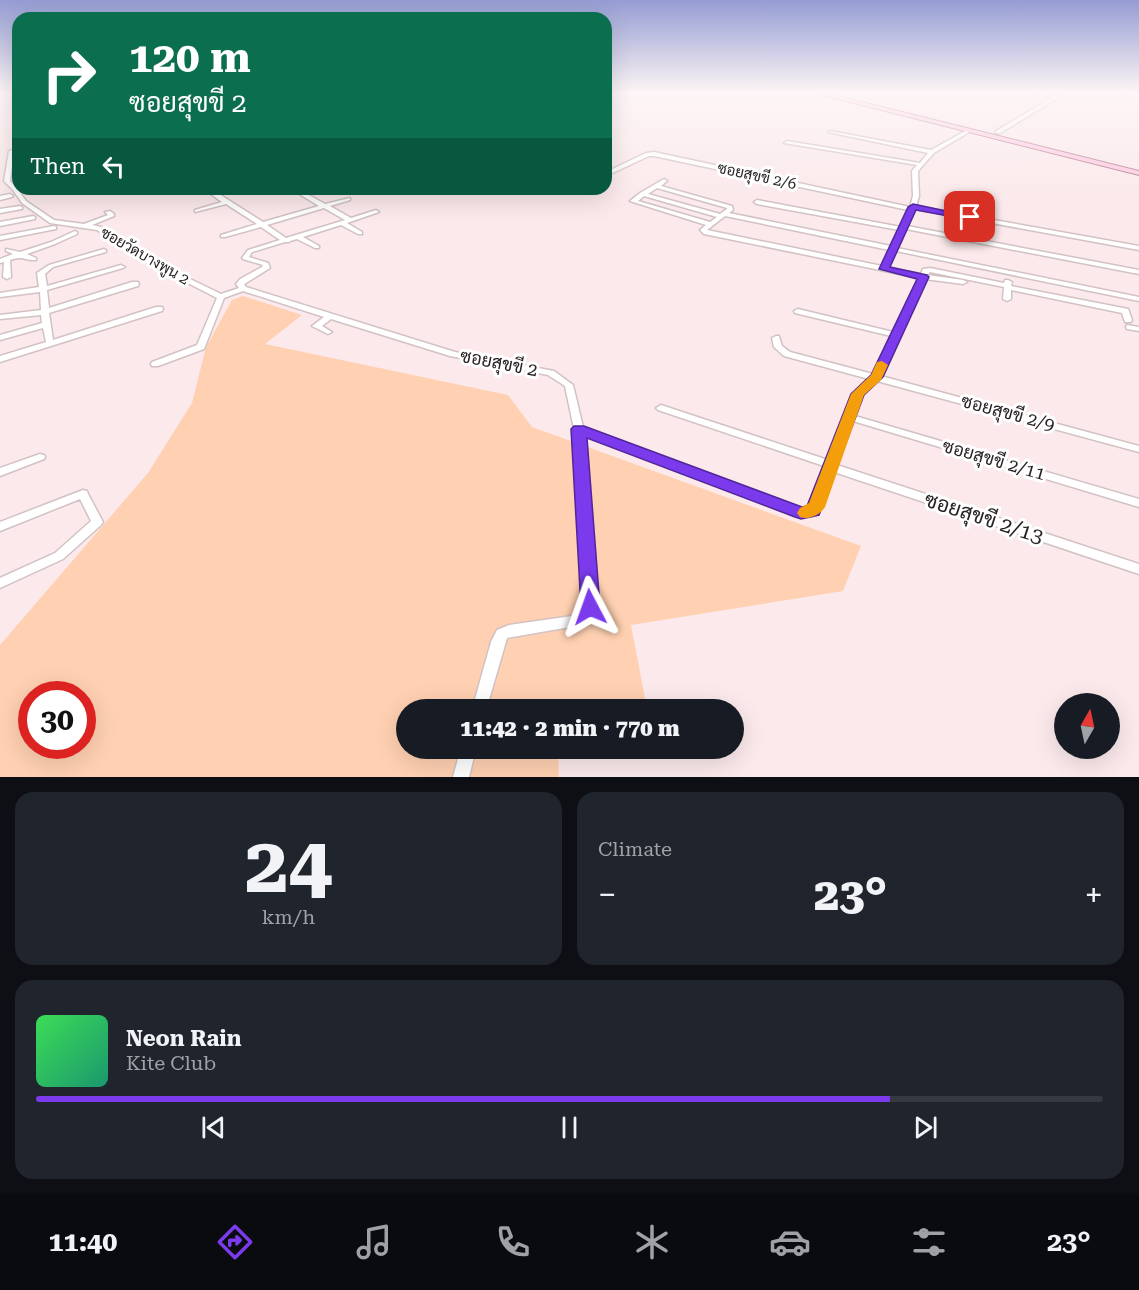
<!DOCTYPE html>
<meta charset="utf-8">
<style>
body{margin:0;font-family:"Roboto Serif",Sarabun,serif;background:#20242c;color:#f1f3f6;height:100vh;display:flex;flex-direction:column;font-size:22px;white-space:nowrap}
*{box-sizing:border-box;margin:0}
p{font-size:20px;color:#9ea1a6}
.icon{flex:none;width:33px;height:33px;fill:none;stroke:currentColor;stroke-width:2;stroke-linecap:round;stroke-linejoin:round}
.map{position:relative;height:777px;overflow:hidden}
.details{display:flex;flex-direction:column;gap:15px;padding:15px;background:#0d0f14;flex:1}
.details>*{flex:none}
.hud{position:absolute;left:12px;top:12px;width:600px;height:183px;border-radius:18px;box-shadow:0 6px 24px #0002;background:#0b6e4f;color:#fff;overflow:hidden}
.needle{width:39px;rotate:9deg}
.buttons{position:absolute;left:1054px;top:693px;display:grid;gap:12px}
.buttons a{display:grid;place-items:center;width:66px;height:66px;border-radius:50%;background:#171b24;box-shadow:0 6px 24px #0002;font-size:30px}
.speed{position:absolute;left:18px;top:681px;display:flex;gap:12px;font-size:30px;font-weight:700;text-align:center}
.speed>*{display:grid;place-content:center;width:78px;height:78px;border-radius:50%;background:#171b24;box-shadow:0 6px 24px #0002;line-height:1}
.speed .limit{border:9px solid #d22;background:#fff;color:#111}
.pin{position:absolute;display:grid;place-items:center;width:51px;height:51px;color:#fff;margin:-26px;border-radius:12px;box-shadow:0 3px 9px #0006}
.me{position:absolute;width:66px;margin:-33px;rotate:356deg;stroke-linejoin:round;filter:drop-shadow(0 0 4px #0008)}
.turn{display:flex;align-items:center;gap:21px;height:126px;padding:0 18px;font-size:27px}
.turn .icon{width:78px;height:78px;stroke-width:2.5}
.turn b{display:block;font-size:42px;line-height:51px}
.then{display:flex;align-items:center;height:57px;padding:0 18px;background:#0003;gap:12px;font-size:22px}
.big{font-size:45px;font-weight:800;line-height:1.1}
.details .tile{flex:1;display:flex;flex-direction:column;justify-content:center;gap:9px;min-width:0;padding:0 21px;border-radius:18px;background:#20242c}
.details .dial{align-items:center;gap:0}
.dial b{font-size:78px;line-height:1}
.song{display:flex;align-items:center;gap:18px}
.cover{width:72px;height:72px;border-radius:9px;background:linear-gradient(135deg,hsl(130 70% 55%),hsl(160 70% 35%))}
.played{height:6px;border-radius:3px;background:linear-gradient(90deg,#7c3aed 80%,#363941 80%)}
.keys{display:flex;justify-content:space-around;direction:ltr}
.heat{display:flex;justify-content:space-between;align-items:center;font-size:33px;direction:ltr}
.details .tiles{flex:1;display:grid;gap:15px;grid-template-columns:1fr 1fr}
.tile:last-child{grid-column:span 2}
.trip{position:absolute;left:396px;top:699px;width:348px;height:60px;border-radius:30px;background:#171b24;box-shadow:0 6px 24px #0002;font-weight:800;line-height:60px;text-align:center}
.tab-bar{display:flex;height:96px;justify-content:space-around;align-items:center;background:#090b0e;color:#9ea1a6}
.tab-bar .icon{width:42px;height:42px}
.tab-bar .selected{color:#7c3aed}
.tab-bar b{font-size:27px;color:#f1f3f6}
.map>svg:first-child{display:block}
.green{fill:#ffd0b1;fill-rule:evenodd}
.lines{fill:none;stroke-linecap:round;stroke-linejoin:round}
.minor-casing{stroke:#d2c2c3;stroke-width:3}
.primary-casing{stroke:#b27690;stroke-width:2}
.minor{fill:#fff;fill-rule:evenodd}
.primary{fill:#fdc8df;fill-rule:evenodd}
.route{fill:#7c3aed;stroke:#51269a;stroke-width:1.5}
.slow{fill:#f59e0b}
.labels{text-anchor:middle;stroke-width:6;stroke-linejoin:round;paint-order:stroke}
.far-street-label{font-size:15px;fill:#292324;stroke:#fff}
.street-label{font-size:18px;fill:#292324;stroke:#fff}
.near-street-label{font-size:21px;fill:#292324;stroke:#fff}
</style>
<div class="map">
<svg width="1139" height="777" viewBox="0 0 1139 777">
<rect width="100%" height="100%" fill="#fbe9eb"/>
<path class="green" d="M243,296L302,315L265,344L508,395L532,427L861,546L843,591L631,625L647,709L406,710V748L558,749L559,777H0V645L148,473L192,403L206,347L232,300ZM32,694H82V746H32Z"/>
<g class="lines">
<defs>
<path id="minor" d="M1025,92C1036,92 1050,96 1060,96C1066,95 1072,92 1079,92L1058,98L1000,133H996V131L1053,97Z
M1114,92H1124L1139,96V98Z
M967,130L971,131L934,153L918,171L919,196L916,206L1139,246V250L915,209L907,226L1139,270V274L906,229L897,248L1139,297V301L896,251L888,268L921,274L923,269L930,268L1004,283L1005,280H1008L1012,282L1011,286L1128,309L1132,320L1131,322H1125L1122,313L1011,290V299L1007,301L1003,299L1004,287L930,272L927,275L963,280L967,282L963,284L925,279L881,376L1139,446V452L877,381L862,395L855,416L1139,499V507L853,421L837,465L1139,564V574L834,472L820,510L813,516L801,517L584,435L596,607C594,616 591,622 582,625L507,638L486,710H472L491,642L497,630L509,625L579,615L582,611L584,607L574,429L565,386L548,375L450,356L331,319L322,326L332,332L328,334L312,326L324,317L243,291L224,298L204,349L158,366H152L151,364L152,362L197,345L217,298L145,261L97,230L50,223L22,203L13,190L4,181L9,151L14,150L10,181L16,187L18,186V189H20L18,190L26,201L54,220L84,224L108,215L105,212L110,211L114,214V216L92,225L101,227L149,259L221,294L239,288L236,284L240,279L262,267L263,265L243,259L242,258L248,250L280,240L261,227L225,237H221V235L257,224L226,204L195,212V210L222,202L204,189H211L263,222L319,206L291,189H298L325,204L350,198V200L330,206L351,218L376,210L379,212L347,223L362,232V234H358L341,225L303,237L319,246V248H315L297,239L290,241L289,242H285L252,252L249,257L268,263L270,268L246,283L244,284L246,287L455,352L554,371L573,385L583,427L802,509H807L811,505L825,468L824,466L658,410L656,408L661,405L664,406L828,460L844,418L843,417L846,415L853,394L869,379L784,356L774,347L772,338L776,336H779L782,346L790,352L873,374L891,336L795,313L794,311L798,309L893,332L919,278L704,234L700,230L706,225L630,201L640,193L664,179L667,181L661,186L732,206L733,210L729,213L891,246L899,230L757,204L754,202L757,200L901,227L908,210L654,156H649L606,176V172L646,153L654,152L910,207L913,196L912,171L917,165L784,143L787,141L920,163L928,153L828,132L830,131L931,150ZM657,188L727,208V209L720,214L648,194ZM644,196L717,217L710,222L638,201ZM324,208L345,220L286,238L267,225ZM725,216L889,250L882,266L707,230Z
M10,194L13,196L12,197L0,200V196Z
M20,206L22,207V209L0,213V209Z
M33,216L35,217V219L0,226V222Z
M54,226L56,227V229L0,240V236Z
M75,231L77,232V234L55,244L27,254L36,258V260C24,261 25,255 10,260L11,277L7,279L3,277L4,262L0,263V259L13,254L6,251V249L20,252L51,242Z
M104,249L106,250V252L53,267L45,274L47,286L121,265L125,267L123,268L47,290L49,308L132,282H138L139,284L138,286L49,313L53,340L156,307H162L163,309L162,311L0,362V356L46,342L43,328L0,340V335L42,323L41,315L0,319V315L41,310L40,292L0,297V293L39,287L37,273L49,265Z
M1127,325L1139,327V331L1127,329L1126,327Z
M40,454L44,455L45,457L44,459L0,476V468Z
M83,490L87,491L88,494L103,522L101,525L63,559L0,588V578L55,553L91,521L80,499L0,531V522Z
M461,748H476L469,777H453Z"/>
<path id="primary" d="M810,92H822L1139,171V175Z"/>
</defs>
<use href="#minor" class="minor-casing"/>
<use href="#primary" class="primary-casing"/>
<use href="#minor" class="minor"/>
<use href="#primary" class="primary"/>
</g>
<linearGradient id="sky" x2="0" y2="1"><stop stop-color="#949cd2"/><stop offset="0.46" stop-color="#fdf5f6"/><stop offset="1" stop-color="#fdf5f6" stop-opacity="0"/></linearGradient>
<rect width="1139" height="201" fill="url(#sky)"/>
<path class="route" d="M913,204L975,217L970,220L916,210L890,267L927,275L929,277L883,377L864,395L819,515L801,519L795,517L587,438L600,607L597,612L590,615L584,612L581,607L571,429L574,426H584L802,507L807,506L851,394L871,375L917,279L879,269L908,207Z"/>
<path class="slow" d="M882,361L888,365L881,380L864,395L825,507C820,515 809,520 800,517L797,513L800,508L809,503L851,394L871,375L877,362Z"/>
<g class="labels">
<g class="far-street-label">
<text transform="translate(757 176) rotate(12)" y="5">ซอยสุขขี 2/6</text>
<text transform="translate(145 256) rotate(30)" y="5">ซอยวัดบางพูน 2</text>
</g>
<g class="street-label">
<text transform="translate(499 363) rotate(11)" y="6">ซอยสุขขี 2</text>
<text transform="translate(1008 413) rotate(15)" y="6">ซอยสุขขี 2/9</text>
<text transform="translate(994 460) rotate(16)" y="6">ซอยสุขขี 2/11</text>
</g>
<g class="near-street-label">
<text transform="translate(984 518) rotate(18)" y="7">ซอยสุขขี 2/13</text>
</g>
</g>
</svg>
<div class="buttons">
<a><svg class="needle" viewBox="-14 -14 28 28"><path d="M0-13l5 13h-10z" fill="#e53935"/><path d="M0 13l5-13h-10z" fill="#9ea1a6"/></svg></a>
</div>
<div class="speed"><div class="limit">30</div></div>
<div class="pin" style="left:970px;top:217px;background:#d93025"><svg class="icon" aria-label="arrive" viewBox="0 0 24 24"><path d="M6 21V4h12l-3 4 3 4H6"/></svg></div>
<svg class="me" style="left:590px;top:607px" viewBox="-20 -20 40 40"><path d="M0-17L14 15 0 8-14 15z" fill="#7c3aed" stroke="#fff" stroke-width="4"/></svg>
<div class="trip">11:42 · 2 min · 770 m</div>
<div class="hud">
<div class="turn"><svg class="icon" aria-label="right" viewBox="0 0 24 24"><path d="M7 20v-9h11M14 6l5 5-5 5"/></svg><div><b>120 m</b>ซอยสุขขี 2</div></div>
<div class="then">Then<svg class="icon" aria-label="left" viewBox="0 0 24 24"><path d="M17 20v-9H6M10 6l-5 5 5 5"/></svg></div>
</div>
</div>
<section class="details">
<div class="tiles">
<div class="tile dial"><b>24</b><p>km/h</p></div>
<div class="tile"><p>Climate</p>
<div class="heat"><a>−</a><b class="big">23°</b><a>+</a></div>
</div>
<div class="tile">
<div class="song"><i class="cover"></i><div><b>Neon Rain</b><p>Kite Club</p></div></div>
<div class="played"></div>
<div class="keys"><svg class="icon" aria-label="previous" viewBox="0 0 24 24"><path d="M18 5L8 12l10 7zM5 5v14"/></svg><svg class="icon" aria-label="pause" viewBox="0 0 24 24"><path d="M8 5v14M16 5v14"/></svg><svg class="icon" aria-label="next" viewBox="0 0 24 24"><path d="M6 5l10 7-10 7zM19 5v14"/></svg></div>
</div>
</div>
</section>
<nav class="tab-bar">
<b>11:40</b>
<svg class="icon selected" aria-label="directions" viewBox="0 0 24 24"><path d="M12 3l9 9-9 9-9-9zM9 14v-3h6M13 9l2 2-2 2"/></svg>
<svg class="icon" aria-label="music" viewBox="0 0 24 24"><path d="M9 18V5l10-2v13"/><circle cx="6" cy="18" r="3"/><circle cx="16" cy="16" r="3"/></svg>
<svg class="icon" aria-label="phone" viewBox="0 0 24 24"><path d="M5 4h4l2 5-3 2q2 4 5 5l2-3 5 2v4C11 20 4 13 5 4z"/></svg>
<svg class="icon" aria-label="climate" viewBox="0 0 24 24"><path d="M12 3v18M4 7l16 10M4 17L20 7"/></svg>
<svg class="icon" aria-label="car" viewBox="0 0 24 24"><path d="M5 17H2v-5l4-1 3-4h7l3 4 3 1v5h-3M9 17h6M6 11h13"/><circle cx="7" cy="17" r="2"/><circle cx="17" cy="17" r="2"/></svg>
<svg class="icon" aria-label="filters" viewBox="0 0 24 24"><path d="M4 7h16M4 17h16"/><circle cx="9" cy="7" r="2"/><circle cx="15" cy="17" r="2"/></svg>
<b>23°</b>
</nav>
